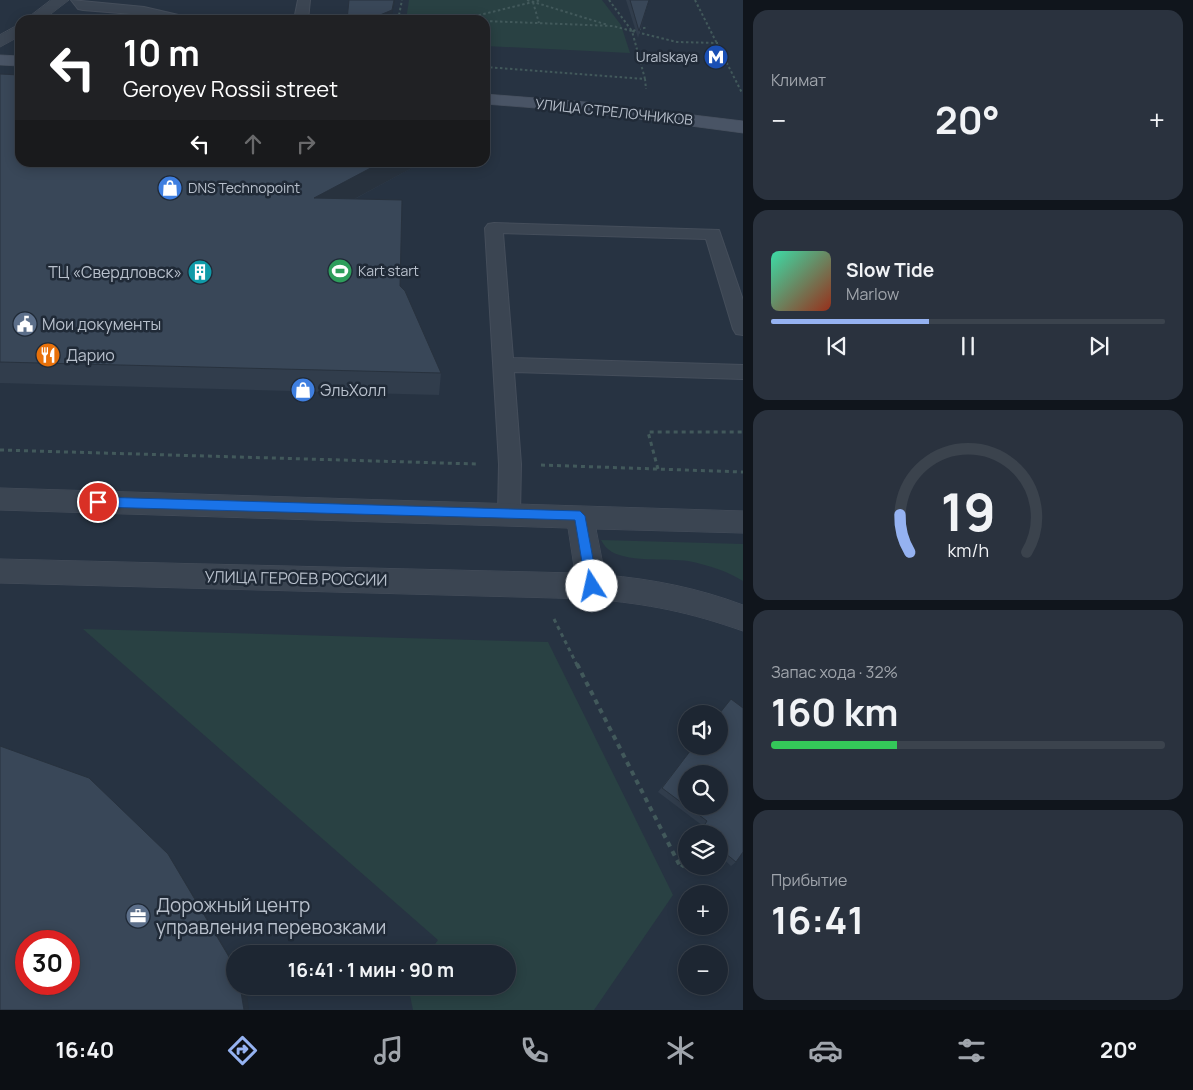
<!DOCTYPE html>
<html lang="ru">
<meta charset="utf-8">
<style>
body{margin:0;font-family:Manrope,sans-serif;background:#2a323e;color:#f1f3f6;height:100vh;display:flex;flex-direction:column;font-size:19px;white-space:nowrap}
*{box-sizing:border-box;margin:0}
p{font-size:16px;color:#a0a5ac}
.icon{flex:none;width:28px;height:28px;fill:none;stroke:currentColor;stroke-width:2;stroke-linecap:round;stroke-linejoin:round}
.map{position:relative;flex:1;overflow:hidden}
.drawer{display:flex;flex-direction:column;gap:10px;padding:10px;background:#10151c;width:450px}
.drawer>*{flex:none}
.banner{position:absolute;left:15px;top:15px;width:475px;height:152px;border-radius:15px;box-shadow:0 2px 12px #0003,0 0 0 1px #3b434d;background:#202124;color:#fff;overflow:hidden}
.tools{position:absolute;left:678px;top:705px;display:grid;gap:10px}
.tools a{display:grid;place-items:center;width:50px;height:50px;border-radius:50%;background:#1d2632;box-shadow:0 2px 12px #0003,0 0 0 1px #3b434d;font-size:25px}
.speed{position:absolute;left:15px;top:930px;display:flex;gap:10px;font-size:25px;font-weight:700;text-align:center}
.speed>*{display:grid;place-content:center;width:65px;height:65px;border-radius:50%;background:#1d2632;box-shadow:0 2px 12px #0003,0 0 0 1px #3b434d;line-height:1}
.speed .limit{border:8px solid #d22;background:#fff;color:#111}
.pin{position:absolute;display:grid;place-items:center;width:42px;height:42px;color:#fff;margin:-21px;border:2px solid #fff;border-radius:50%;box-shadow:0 1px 5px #0007}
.me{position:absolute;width:55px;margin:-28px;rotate:350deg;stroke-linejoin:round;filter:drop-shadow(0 0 4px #0008)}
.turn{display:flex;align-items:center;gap:18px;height:105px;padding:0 25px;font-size:22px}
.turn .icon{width:65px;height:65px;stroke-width:2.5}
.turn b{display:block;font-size:35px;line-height:42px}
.lanes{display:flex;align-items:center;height:48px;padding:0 25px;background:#0003;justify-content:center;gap:25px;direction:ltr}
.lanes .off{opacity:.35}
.big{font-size:38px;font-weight:700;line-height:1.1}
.drawer .card{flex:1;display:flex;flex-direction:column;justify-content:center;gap:8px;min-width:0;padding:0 18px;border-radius:15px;background:#2a323e}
.drawer .dial{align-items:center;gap:0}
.dial svg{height:130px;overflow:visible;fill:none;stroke:#3b434d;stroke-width:7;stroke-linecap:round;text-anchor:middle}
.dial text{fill:#f1f3f6;stroke:none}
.song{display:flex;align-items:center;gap:15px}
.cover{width:60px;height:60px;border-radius:8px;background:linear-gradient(135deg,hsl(160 70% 55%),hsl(10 70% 35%))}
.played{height:5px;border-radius:2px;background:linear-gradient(90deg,#95b2f1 40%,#3b434d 40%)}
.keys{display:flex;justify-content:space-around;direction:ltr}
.heat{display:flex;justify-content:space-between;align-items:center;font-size:28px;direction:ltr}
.charge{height:8px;border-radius:4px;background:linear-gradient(90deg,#34c759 32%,#3b434d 0)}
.trip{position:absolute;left:226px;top:945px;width:290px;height:50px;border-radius:25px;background:#1d2632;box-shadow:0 2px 12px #0003,0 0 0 1px #3b434d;font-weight:700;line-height:50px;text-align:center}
.menu{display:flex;height:80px;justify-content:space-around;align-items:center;background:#0c0f14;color:#a0a5ac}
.menu .icon{width:35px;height:35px}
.menu .active{color:#95b2f1}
.menu b{font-size:22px;color:#f1f3f6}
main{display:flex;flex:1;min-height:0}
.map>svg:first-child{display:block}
.green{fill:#294143}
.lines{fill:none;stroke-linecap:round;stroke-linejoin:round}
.service-casing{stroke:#454e5b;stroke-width:2}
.minor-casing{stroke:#454e5b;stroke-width:1}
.secondary-casing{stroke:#454e5b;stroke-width:1}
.path-far2{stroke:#42595b;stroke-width:2;stroke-dasharray:2.5 2.5;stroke-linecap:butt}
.path-far1{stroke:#42595b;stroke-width:3;stroke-dasharray:4 4;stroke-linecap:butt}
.path{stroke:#42595b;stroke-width:4;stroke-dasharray:5 5;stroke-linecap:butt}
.service{fill:#3b4552;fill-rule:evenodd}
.minor{fill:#3b4552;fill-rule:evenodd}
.secondary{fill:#495465;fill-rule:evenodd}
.wall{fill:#313d4c}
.shaded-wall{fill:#28323e}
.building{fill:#394758;stroke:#28323e;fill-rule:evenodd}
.route{fill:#1a73e8;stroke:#114b97}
.labels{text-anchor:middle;stroke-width:5;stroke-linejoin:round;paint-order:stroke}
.far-poi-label{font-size:14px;fill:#b8c0cc;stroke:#202a37;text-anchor:start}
.far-street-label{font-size:14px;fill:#b8c0cc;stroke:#202a37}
.poi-label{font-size:16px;fill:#b8c0cc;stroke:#202a37;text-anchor:start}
.street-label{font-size:16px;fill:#b8c0cc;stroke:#202a37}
.near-poi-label{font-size:19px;fill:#b8c0cc;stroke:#202a37;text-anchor:start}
</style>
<main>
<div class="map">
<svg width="743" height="1010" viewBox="0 0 743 1010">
<rect width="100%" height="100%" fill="#273342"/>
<path class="green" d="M409,0H602L621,25L630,53L485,46V20H406Z
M601,540L743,544V581C727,571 708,565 688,561C668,558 623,563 608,549C605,547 603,543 601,540Z
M83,629L548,642L673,895L594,1010H413L408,986H508V954H428L438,940Z"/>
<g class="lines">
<defs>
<path id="service" d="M71,0L144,7L187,17L189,20H165L144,15L83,10L78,9Z
M298,0H310L308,20H294Z
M494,223L719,230L743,300V335L736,334L733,329L706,239L503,233L513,358L743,365V379L514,372L521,464L520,514L517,520L509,523L501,520L498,514L499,464L485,228L488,224Z"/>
<path id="minor" d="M51,0H69L43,20H25Z
M20,24V36L0,47V35Z
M0,488L743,511V533L596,529L605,575C652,579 698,588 743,605V631C689,612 649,604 592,599L0,583V559L575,573L568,528L0,510Z"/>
<path id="secondary" d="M0,55L20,56V66L0,65Z
M485,94L586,102L743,121V133L586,112L485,104Z"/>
</defs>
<use href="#service" class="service-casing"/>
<use href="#minor" class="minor-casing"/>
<use href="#secondary" class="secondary-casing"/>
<path class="path-far2" d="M527,0L608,25
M609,0L632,31L648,27
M695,0L742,93
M533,2L539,23
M399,17L469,20
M398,20L402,0
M459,20L541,0
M485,21L613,26L632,31
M485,67L645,79L646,89
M645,79L632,31L677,42L718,43"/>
<path class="path-far1" d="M0,450L477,464
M541,465L743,472
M658,469L648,432H743
M554,619L577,665"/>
<path class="path" d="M577,664L681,868L686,861"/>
<use href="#service" class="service"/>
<use href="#minor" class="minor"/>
<use href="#secondary" class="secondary"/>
</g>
<path class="wall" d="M626,0H649L638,38Z
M0,74L423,162L355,199L400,286L441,373L439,395L0,383Z
M694,746L736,862L731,866L719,855V834H698L703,826L658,792Z"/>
<path class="shaded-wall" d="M394,0H395L392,16L384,20H368Z
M382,162H423L315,220L314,198Z
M168,854L178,870L235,965V967Z
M240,986H246L249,1010H244Z"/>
<path class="building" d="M349,0H394L392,10L368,20H347Z
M630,0H649L639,31Z
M115,15L180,20H112Z
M0,74L20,75V162H382L314,198L402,200L400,286L405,291L441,373L0,362Z
M731,699L743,708V852L736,862L719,848V834H702L700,832L707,821L687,806H719V774H686V806L662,788L694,746H719V714Z
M0,746L89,778L168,854L235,967V986H240L244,1010H0ZM26,941H69V984H26Z"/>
<path class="route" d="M98,497L580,511L585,516L598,586L596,590L592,591L588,590L586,586L575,520L98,507L92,502Z"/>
<defs>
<symbol id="metro-disc" viewBox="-11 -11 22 22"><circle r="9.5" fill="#1a4fb4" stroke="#202a37"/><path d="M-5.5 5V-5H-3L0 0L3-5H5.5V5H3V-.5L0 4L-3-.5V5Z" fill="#fff"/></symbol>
<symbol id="shop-disc" viewBox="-11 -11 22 22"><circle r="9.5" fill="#3f7fe0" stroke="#202a37"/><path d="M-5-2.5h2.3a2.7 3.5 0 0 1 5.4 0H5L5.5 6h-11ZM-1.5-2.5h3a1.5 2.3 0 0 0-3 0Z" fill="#fff"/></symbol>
<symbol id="stadium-disc" viewBox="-11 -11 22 22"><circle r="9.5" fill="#2e9e5b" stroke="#202a37"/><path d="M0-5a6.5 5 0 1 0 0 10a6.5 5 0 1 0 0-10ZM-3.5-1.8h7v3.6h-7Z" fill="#fff"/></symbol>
<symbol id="building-disc" viewBox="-11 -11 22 22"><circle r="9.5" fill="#0f9aa8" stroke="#202a37"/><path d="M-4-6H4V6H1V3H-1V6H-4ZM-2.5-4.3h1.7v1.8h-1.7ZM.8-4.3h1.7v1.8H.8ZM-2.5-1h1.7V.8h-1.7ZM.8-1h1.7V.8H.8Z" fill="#fff"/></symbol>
<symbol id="civic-disc" viewBox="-11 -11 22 22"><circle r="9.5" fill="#5c6f8a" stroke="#202a37"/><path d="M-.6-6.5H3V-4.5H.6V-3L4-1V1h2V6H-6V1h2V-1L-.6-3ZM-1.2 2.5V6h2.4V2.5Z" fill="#fff"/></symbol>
<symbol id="restaurant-disc" viewBox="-11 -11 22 22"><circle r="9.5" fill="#e8710a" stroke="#202a37"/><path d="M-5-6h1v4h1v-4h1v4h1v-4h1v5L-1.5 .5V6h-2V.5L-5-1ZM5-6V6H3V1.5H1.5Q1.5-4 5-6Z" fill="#fff"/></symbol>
<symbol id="office-disc" viewBox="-11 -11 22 22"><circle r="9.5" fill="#5c6f8a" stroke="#202a37"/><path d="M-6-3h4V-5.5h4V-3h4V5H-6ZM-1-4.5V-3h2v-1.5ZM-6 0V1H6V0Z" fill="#fff"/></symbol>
</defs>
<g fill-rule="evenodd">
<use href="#metro-disc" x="702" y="43" width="28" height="28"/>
<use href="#shop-disc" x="156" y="174" width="28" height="28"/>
<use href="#stadium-disc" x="326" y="257" width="28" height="28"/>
<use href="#building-disc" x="186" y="258" width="28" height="28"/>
<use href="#civic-disc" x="11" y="310" width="28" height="28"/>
<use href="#restaurant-disc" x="34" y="341" width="28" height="28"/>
<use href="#shop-disc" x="289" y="376" width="28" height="28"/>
<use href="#office-disc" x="124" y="902" width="28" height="28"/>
</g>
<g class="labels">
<g class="far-poi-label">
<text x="698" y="62" text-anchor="end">Uralskaya</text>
<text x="188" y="193">DNS Technopoint</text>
<text x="358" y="276">Kart start</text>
</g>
<g class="far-street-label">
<text transform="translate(614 112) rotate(6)" y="5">УЛИЦА СТРЕЛОЧНИКОВ</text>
</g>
<g class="poi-label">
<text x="182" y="278" text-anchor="end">ТЦ «Свердловск»</text>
<text x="42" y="330">Мои документы</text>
<text x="66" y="361">Дарио</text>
<text x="320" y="396">ЭльХолл</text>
</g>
<g class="street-label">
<text transform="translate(296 578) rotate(1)" y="6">УЛИЦА ГЕРОЕВ РОССИИ</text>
</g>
<g class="near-poi-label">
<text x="156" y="912">Дорожный центр<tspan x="156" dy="22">управления перевозками</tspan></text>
</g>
</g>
</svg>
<div class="tools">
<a><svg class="icon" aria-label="sound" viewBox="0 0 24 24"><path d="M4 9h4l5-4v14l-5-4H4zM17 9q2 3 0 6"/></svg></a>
<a><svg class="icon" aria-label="search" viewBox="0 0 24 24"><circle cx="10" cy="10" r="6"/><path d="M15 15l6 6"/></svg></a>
<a><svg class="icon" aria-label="layers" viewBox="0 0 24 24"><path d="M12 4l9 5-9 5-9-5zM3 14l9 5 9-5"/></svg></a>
<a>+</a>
<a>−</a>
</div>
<div class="speed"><div class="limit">30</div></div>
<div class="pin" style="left:98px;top:502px;background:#d93025"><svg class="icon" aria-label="arrive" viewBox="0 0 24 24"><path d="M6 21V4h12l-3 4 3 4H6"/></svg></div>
<svg class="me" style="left:592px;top:586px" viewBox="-20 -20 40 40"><circle r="19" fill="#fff"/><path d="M0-13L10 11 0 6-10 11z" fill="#1a73e8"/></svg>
<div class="trip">16:41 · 1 мин · 90 m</div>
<div class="banner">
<div class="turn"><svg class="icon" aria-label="left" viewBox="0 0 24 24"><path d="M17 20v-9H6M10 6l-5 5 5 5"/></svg><div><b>10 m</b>Geroyev Rossii street</div></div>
<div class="lanes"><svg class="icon" aria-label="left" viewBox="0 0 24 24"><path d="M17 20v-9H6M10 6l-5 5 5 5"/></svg><svg class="icon off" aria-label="ahead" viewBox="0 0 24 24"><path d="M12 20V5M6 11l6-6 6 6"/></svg><svg class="icon off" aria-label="right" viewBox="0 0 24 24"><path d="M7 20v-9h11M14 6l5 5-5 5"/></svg></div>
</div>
</div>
<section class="drawer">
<div class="card"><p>Климат</p>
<div class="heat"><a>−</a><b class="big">20°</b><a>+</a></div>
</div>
<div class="card">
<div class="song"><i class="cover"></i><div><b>Slow Tide</b><p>Marlow</p></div></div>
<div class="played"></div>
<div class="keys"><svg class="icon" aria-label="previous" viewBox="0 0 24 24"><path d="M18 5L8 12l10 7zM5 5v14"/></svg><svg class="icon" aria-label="pause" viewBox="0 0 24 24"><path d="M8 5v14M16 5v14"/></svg><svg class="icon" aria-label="next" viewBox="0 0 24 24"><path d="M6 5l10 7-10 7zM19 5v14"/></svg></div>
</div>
<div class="card dial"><svg viewBox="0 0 100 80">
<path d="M14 69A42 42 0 1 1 86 69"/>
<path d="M14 69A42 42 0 0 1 8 46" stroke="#95b2f1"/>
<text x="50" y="56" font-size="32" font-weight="700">19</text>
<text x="50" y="72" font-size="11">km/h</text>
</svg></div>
<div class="card"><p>Запас хода · 32%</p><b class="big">160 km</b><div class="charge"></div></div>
<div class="card"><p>Прибытие</p><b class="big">16:41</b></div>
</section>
</main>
<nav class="menu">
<b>16:40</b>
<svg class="icon active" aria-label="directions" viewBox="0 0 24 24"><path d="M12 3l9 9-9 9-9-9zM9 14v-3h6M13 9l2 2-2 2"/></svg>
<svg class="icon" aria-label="music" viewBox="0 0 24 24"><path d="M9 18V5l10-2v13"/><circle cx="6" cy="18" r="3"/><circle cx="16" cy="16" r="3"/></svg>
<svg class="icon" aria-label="phone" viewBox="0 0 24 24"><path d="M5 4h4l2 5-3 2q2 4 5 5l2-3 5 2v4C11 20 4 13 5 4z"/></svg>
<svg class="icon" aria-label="climate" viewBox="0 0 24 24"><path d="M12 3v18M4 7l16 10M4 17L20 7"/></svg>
<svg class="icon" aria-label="car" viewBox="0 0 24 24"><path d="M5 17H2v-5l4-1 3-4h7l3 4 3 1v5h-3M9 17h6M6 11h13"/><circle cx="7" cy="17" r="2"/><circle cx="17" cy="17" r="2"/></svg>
<svg class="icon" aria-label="filters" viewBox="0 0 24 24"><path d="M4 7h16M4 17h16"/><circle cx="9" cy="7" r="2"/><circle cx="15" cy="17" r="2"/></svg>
<b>20°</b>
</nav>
